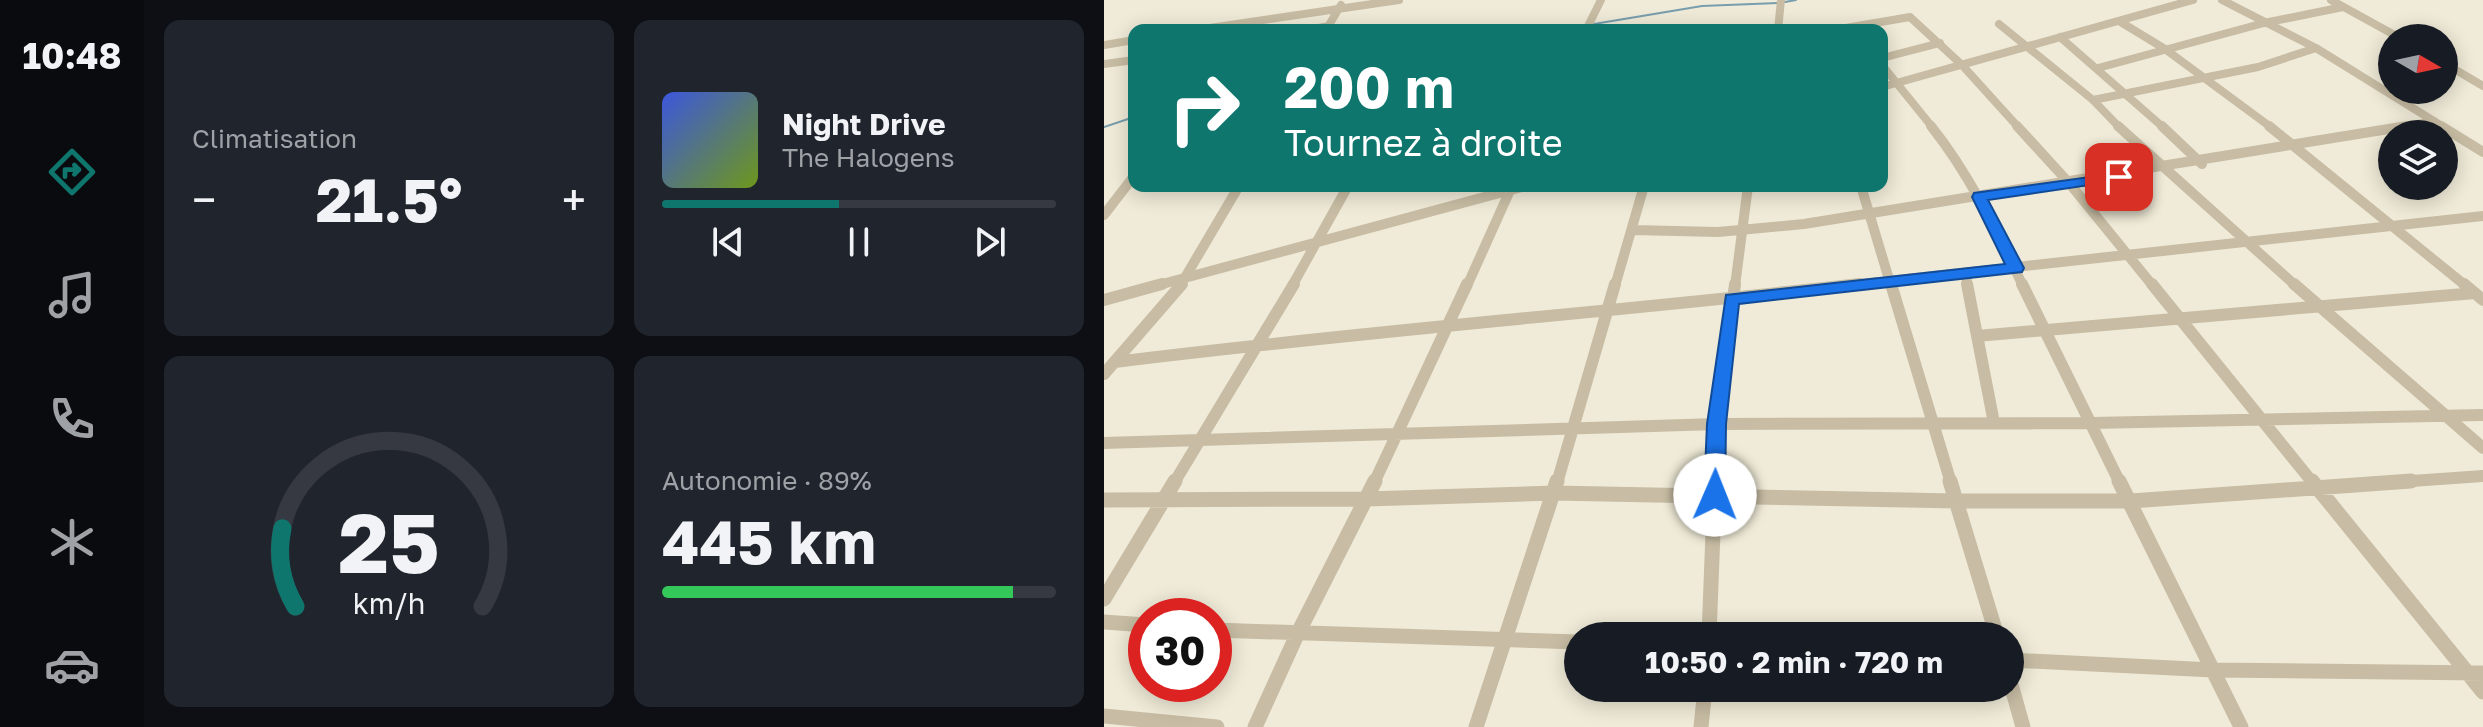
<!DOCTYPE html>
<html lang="fr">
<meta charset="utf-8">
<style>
body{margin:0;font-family:"Golos Text",sans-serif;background:#20242c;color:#f1f3f6;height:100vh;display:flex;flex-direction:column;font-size:30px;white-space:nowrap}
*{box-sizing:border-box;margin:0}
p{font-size:26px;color:#9ea1a6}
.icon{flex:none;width:44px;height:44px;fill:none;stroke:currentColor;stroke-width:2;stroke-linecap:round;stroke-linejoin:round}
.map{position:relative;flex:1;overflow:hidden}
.panel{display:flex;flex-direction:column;gap:20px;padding:20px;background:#0d0f14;width:960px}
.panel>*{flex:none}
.top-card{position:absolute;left:24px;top:24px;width:760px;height:168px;border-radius:16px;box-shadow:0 4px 20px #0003;background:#0f766e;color:#fff;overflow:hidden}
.needle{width:52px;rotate:99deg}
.buttons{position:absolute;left:1274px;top:24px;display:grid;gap:16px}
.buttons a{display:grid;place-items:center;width:80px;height:80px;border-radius:50%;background:#171b24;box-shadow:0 4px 20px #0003;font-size:40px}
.speed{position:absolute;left:24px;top:598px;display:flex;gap:16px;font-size:40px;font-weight:700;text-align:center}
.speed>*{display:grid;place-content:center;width:104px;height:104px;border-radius:50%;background:#171b24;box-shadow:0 4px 20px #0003;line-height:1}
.speed .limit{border:12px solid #d22;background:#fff;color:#111}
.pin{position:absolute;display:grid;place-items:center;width:68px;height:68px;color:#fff;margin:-34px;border-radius:16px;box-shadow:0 4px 12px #0006}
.me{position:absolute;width:88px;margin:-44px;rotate:1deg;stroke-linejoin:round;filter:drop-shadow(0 0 6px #0008)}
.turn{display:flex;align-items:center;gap:28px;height:168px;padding:0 24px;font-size:36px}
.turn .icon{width:104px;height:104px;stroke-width:2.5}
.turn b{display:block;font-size:56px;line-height:68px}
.big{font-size:60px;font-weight:700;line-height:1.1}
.panel .card{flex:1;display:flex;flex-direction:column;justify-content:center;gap:12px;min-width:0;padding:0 28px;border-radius:16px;background:#20242c}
.panel .dial{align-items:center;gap:0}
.dial svg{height:208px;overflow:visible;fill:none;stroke:#363941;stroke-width:7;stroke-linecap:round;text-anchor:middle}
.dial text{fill:#f1f3f6;stroke:none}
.song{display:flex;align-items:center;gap:24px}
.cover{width:96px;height:96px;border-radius:12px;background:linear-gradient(135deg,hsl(230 70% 55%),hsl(80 70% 35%))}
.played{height:8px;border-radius:4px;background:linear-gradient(90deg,#0f766e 45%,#363941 45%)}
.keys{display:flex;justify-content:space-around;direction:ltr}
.heat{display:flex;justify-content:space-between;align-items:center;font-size:44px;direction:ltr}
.charge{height:12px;border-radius:6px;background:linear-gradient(90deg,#34c759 89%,#363941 0)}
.panel .tiles{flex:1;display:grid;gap:20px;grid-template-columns:repeat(2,1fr)}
.trip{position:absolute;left:460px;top:622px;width:460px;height:80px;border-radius:40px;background:#171b24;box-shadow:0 4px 20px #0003;font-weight:700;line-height:80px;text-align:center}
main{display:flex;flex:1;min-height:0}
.tabs{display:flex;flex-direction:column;width:144px;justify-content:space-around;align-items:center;background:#090b0e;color:#9ea1a6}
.tabs .icon{width:56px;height:56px}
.tabs .current{color:#0f766e}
.tabs b{font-size:36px;color:#f1f3f6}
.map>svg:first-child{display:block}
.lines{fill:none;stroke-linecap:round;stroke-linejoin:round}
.stream{stroke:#789dac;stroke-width:2}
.minor-far3{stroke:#c8bda4;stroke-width:8}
.minor-far2{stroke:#c8bda4;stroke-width:10}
.minor-far1{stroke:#c8bda4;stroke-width:12}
.minor{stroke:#c8bda4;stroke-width:15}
.route{fill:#1a73e8;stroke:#114b97;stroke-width:2}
</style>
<main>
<nav class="tabs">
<b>10:48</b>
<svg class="icon current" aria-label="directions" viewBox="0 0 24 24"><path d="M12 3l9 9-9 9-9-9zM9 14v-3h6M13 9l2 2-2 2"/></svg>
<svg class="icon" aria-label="music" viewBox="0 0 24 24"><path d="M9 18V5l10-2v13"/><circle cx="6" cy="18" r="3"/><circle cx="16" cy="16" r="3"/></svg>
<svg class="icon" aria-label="phone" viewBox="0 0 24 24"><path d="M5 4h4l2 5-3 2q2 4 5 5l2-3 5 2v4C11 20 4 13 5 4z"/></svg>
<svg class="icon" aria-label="climate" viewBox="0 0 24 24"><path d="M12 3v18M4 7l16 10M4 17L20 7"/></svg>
<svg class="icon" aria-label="car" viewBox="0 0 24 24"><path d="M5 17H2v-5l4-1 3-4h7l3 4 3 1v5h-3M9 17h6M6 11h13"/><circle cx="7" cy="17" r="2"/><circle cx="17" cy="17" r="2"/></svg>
</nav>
<section class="panel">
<div class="tiles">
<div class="card"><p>Climatisation</p>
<div class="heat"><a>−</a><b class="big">21.5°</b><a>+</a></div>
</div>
<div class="card">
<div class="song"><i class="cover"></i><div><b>Night Drive</b><p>The Halogens</p></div></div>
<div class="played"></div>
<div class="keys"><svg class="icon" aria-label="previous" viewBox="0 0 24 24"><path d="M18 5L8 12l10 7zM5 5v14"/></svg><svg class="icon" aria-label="pause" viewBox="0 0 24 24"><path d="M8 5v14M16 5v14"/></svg><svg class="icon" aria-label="next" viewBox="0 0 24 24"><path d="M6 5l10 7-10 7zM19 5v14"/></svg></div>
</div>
<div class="card dial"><svg viewBox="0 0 100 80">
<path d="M14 69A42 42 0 1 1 86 69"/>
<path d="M14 69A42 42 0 0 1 9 39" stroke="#0f766e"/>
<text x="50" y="56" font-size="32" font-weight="700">25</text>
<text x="50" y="72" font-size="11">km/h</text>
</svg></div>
<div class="card"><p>Autonomie · 89%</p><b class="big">445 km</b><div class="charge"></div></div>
</div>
</section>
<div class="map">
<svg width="1379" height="727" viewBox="0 0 1379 727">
<rect width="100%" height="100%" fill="#f0ebd8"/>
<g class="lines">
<path class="stream" d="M681,2L692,0
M490,24L598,6L674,3
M458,30L480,25
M0,127L30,117"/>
<path class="minor-far3" d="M1118,0L1212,48L1341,128
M1227,0L1296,38
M1015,21L1061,49L1168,128
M895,24L989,100L1016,128
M92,30L295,0
M204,30L225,26
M222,30L237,5
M482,30L497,0
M674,30L677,0
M730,30L806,17L858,65L915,128
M956,37L1060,128
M0,45L30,40
M778,58L836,43
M1340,63L1379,86
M0,64L30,60
M778,65L829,128
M994,68L1160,23L1239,7
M778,87L1089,0
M989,100L1154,67L1212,48
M1292,128L1330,121"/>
<path class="minor-far2" d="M827,126C866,175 892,230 919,286
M913,126L966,184L1049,286
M1014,126L1192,286
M1058,126L1098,164
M1165,126L1362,286
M1337,126L1379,152
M757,186L787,286
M0,215L30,176
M528,230L614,232L700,224L1303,126
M861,273L864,286
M51,286L421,186
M76,286L135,186
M188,286L244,186
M363,286L408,186
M511,286L540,186
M631,286L644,186
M738,286L1379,216"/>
<path class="minor-far1" d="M787,284L847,483
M863,284L890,423
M918,284L1016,483
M1048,284L1209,483
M1190,284L1379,448
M1360,284L1379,300
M0,300L58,284
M873,336L1371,293
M11,362C259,331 508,312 756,284
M0,374L78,284
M0,443L613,424L988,423L1379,415
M70,483L190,284
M270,483L363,284
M453,483L511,284
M611,483L613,424L631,284
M1279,483L1379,476"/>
<path class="minor" d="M846,481L893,636
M1015,481L1137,727
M1208,481L1379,692
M0,500L263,499L450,493L853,501H1027L1307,481
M0,599L71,481
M0,622L42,625
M110,630L474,642
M605,636L611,481
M906,660L1109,670L1379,673
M906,681L919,727
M0,716L113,727
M151,727L192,637L271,481
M372,727L453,481
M597,727L601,688"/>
</g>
<path class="route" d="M1015,173L1020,174V180L884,200L920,268L918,272L635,304L622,424L621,495L618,501L611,504L603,501L600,495L603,424L622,295L901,264L868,197L870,193Z"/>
</svg>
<div class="buttons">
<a><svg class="needle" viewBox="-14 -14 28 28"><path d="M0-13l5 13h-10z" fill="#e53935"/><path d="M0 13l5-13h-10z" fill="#9ea1a6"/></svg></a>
<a><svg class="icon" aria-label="layers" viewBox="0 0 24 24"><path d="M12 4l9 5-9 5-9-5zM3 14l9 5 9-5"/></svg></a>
</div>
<div class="speed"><div class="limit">30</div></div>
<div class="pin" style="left:1015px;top:177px;background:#d93025"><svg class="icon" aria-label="arrive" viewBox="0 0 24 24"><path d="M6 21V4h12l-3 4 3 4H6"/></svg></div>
<svg class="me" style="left:611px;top:495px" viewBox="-20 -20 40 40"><circle r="19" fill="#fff"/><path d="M0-13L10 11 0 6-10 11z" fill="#1a73e8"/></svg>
<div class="trip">10:50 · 2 min · 720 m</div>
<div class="top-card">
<div class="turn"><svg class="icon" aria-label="right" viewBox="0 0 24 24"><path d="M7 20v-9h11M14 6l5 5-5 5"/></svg><div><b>200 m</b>Tournez à droite</div></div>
</div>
</div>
</main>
